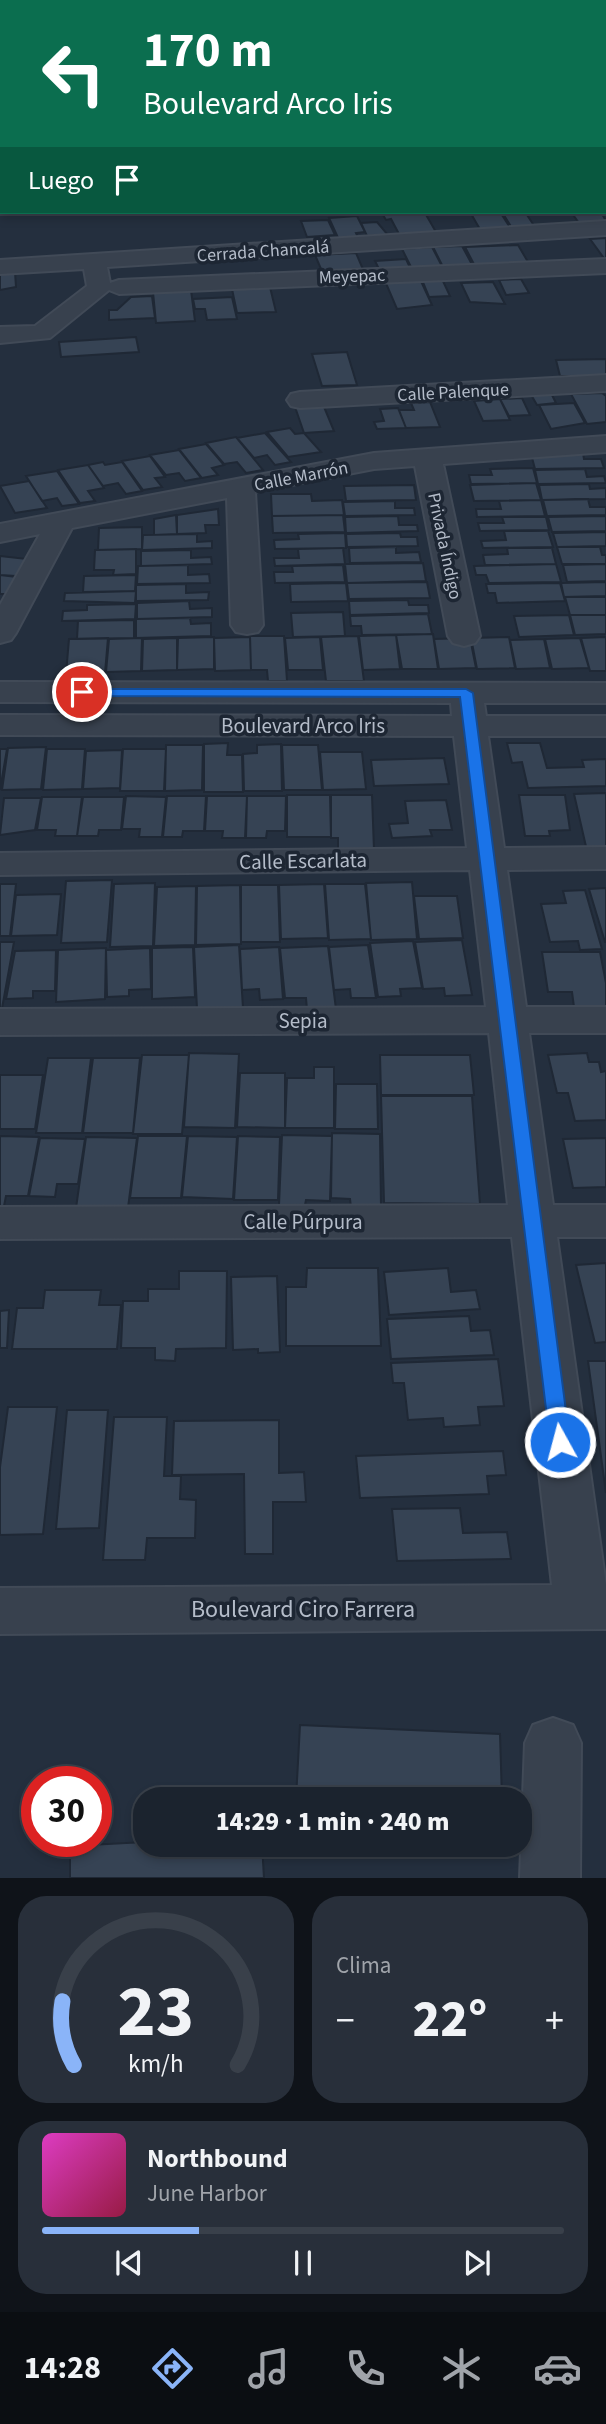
<!DOCTYPE html>
<html lang="es">
<meta charset="utf-8">
<style>
body{margin:0;font-family:"Source Sans 3",sans-serif;background:#282f3a;color:#f1f3f6;height:100vh;display:flex;flex-direction:column;font-size:26px;white-space:nowrap}
*{box-sizing:border-box;margin:0}
p{font-size:23px;color:#a0a4aa}
.icon{flex:none;width:38px;height:38px;fill:none;stroke:currentColor;stroke-width:2;stroke-linecap:round;stroke-linejoin:round}
.map{position:relative;height:1878px;overflow:hidden}
.details{display:flex;flex-direction:column;gap:18px;padding:18px;background:#0f1319;flex:1}
.details>*{flex:none}
.guide{position:absolute;left:0px;top:0px;width:607px;height:214px;box-shadow:0 4px 10px #0003,0 0 0 2px #39404a;background:#0b6e4f;color:#fff;overflow:hidden}
.speed{position:absolute;left:21px;top:1766px;display:flex;gap:14px;font-size:35px;font-weight:700;text-align:center}
.speed>*{display:grid;place-content:center;width:91px;height:91px;border-radius:50%;background:#1b232e;box-shadow:0 4px 10px #0003,0 0 0 2px #39404a;line-height:1}
.speed .limit{border:10px solid #d22;background:#fff;color:#111}
.pin{position:absolute;display:grid;place-items:center;width:60px;height:60px;color:#fff;margin:-30px;border:4px solid #fff;border-radius:50%;box-shadow:0 2px 7px #0007}
.me{position:absolute;width:77px;margin:-38px;rotate:353deg;stroke-linejoin:round;filter:drop-shadow(0 0 5px #0008)}
.turn{display:flex;align-items:center;gap:24px;height:147px;padding:0 28px;font-size:32px}
.turn .icon{width:91px;height:91px;stroke-width:2.5}
.turn b{display:block;font-size:49px;line-height:60px}
.then{display:flex;align-items:center;height:66px;padding:0 28px;background:#0003;gap:14px;font-size:26px}
.big{font-size:52px;font-weight:800;line-height:1.1}
.details .tile{flex:1;display:flex;flex-direction:column;justify-content:center;gap:10px;min-width:0;padding:0 24px;border-radius:28px;background:#282f3a}
.details .dial{align-items:center;gap:0}
.dial svg{height:182px;overflow:visible;fill:none;stroke:#39404a;stroke-width:7;stroke-linecap:round;text-anchor:middle}
.dial text{fill:#f1f3f6;stroke:none}
.song{display:flex;align-items:center;gap:21px}
.cover{width:84px;height:84px;border-radius:10px;background:linear-gradient(135deg,hsl(310 70% 55%),hsl(340 70% 35%))}
.played{height:7px;border-radius:4px;background:linear-gradient(90deg,#8ab4f8 30%,#39404a 30%)}
.keys{display:flex;justify-content:space-around;direction:ltr}
.heat{display:flex;justify-content:space-between;align-items:center;font-size:38px;direction:ltr}
.details .tiles{flex:1;display:grid;gap:18px;grid-template-columns:1fr 1fr}
.tile:last-child{grid-column:span 2}
.trip{position:absolute;left:133px;top:1787px;width:399px;height:70px;border-radius:28px;background:#1b232e;box-shadow:0 4px 10px #0003,0 0 0 2px #39404a;font-weight:800;line-height:70px;text-align:center}
.tab-bar{display:flex;height:112px;justify-content:space-around;align-items:center;background:#0b0e12;color:#a0a4aa}
.tab-bar .icon{width:49px;height:49px}
.tab-bar .active{color:#8ab4f8}
.tab-bar b{font-size:32px;color:#f1f3f6}
.map>svg:first-child{display:block}
.building{fill:#364354;stroke:#1f2835;stroke-width:2}
.lines{fill:none;stroke-linecap:round;stroke-linejoin:round}
.street-casing{stroke:#414a57;stroke-width:4}
.street{fill:#38414e;fill-rule:evenodd}
.route{fill:#1a73e8;stroke:#114b97;stroke-width:2}
.labels{text-anchor:middle;stroke-width:7;stroke-linejoin:round;paint-order:stroke}
.far-street-label{font-size:18px;fill:#b4bcc9;stroke:#1d2633}
.street-label{font-size:21px;fill:#b4bcc9;stroke:#1d2633}
.near-street-label{font-size:24px;fill:#b4bcc9;stroke:#1d2633}
</style>
<div class="map">
<svg width="606" height="1878" viewBox="0 0 606 1878">
<rect width="100%" height="100%" fill="#242f3e"/>
<path class="building" d="M470,212H500L511,229L481,231Z
M502,212H525L535,227L512,228Z
M571,212H601L606,221L579,223Z
M425,213L436,232L399,234L391,219L386,220L383,215Z
M357,216L365,232L356,233L359,239L339,240L329,218Z
M328,220L335,235L307,237L301,221Z
M377,222L388,235L367,236L361,223Z
M606,238V261L590,239Z
M518,245L531,267L477,270L465,247Z
M462,246L475,270L445,271L433,247Z
M432,247L445,272L413,271L402,249Z
M356,253L365,274L324,276L315,255Z
M406,259L412,272L381,273L375,261Z
M15,272L16,287L0,290V273Z
M420,279L432,305L397,309L385,281Z
M442,279L450,296L429,297L422,280Z
M521,279L529,293L506,295L499,280Z
M493,282L505,304L470,302L461,283Z
M270,287L276,312L237,313L232,289Z
M191,290L195,321L156,323L153,292Z
M152,296L155,318L109,320V310H117L131,297Z
M232,297L237,319L207,320L205,309H195L193,299Z
M136,337L139,352L61,357L59,342Z
M347,352L357,385L322,386L312,354Z
M606,359V376H560L556,360Z
M550,391L556,403L537,405L530,393Z
M602,393L606,396V422L587,424L571,394Z
M522,398L530,415L509,416L500,399Z
M500,399L510,420L483,421L474,401Z
M322,402L334,431L304,433L294,404Z
M430,402L440,427L406,428L399,410H414L411,403Z
M574,403L585,423L551,429L539,405Z
M398,408L406,428L377,429L374,422L384,421L380,409Z
M290,428L295,434L304,433L321,452L288,457L267,432Z
M265,433L291,462L275,465L267,455L254,458L237,438Z
M236,437L263,470L246,473L237,462L224,464L206,443Z
M206,444L224,465L212,468L218,475L202,478L179,449Z
M179,450L201,478L185,481L179,473L166,475L150,455Z
M583,453L584,459H601L604,468L535,469L531,454Z
M150,456L165,477L155,478L162,487L143,490L122,461Z
M103,462L105,465L122,462L142,491L126,494L118,483L103,486L88,465Z
M88,465L104,488L88,491L95,501L80,503L58,470Z
M533,468L537,483L471,484L469,475H492L490,469Z
M585,469L587,477L604,476L606,483L538,484L535,470Z
M57,471L79,504L62,506L57,498L42,501L26,476Z
M29,481L47,508L15,513L0,486Z
M536,483L541,500L474,501L470,485Z
M589,484L590,489L606,488V499L542,500L539,485Z
M414,485L416,500L346,501L344,486Z
M271,494H311L312,501L342,500L344,515L272,516Z
M588,499L590,507H606V515L547,516L543,500Z
M541,500L545,516L477,517L476,509H501L499,501Z
M395,501V508H414L415,515L345,516L343,502Z
M218,509L219,525H205L206,533L177,534V515Z
M176,515L177,534L154,535V519Z
M343,515L345,532L273,533L272,516Z
M398,516L399,525H417L418,531L346,533L345,517Z
M606,516V531L552,532L548,517Z
M502,517H546L549,530L480,531L478,523H504Z
M142,527V549L98,550L99,528Z
M504,531H548L553,547L483,548L481,541L506,540Z
M606,532V546L557,547L553,533Z
M345,533L346,548L275,549L274,540L299,539L298,534Z
M400,533L401,537H417L418,546L347,547L346,534Z
M197,534V542L212,541V548L142,550L143,535Z
M396,547V553L419,552L421,562L350,563L349,548Z
M557,547H600L602,555H606V564H562Z
M343,548L345,564L275,566L274,558H299L298,549Z
M507,548H552L556,564L485,565L483,555L508,554Z
M136,549V574L113,575L114,570H94L95,550Z
M191,550V558L211,557L212,564L141,566V551Z
M0,556L27,559L16,576L0,575Z
M423,563L426,581L347,583L345,564Z
M556,564L561,582L489,583L486,575H476L474,566Z
M606,564V581L567,582L563,565Z
M188,565V575L209,574L210,583L137,584L138,566Z
M343,565L345,582L275,583L274,572H293L292,566Z
M0,575L17,577L6,594H0Z
M136,575L135,591L83,592L84,576Z
M427,582L430,598L349,599L347,583Z
M606,582V596L564,597L561,583Z
M346,583L348,601L291,602L290,584Z
M560,583L565,601L497,603L495,593H488L486,584Z
M186,584V593L209,592L208,600L136,601V585Z
M136,591L135,603L64,601L65,593Z
M565,597H606V615H570Z
M408,600L409,605H428L429,613L350,615L349,601Z
M189,601L190,609L212,608V617L137,619V603Z
M136,604L135,619L62,621L63,611L87,610V605Z
M343,612L345,636L293,637L291,613Z
M428,614L432,634L362,635L361,626H351L350,616Z
M569,615L574,635L519,637L514,616Z
M570,615H606V634L575,635Z
M190,618L191,624L211,623V636L136,638V619Z
M134,620V638L77,639L78,621Z
M433,634L438,669H402L396,635Z
M396,635L400,669L363,670L359,636Z
M250,636H284L287,681H268L267,670H251Z
M358,636L364,681H326L321,637Z
M214,637V669L177,670L178,638Z
M250,637L251,670L215,671L214,638Z
M320,637L323,670H288L285,638Z
M509,637L515,668L477,669L471,638Z
M606,637V671H590L581,638Z
M108,638L105,673L66,674L69,639Z
M142,638L141,671L106,672L109,639Z
M177,638V670L142,671L143,639Z
M470,638L476,668L439,669L434,639Z
M580,638L589,668L552,669L545,639Z
M544,639L550,668L516,669L510,640Z
M228,743L227,755H242L243,792H204V744Z
M507,743H540L547,768L584,767L582,760L606,759V786L528,788L522,762L512,763Z
M281,744L282,791H244L243,754L257,753V745Z
M166,745H203L202,790L165,791Z
M282,745H318L322,790H284Z
M46,747L41,789L2,790L8,748Z
M0,749H7L0,790Z
M47,749H85L82,789L43,790Z
M123,749H166L164,791H120Z
M122,750L120,788L83,789L86,751Z
M320,752H362L366,789L323,790Z
M444,758L449,784L374,786L371,760Z
M606,793V851H587L574,794Z
M287,795H330L331,837H287Z
M331,795H372L374,850H338V838H331Z
M519,795H565L570,830L549,831L550,836H525Z
M126,796L166,797L162,837H139L140,829H122Z
M167,796H206L204,831H183L182,837H163Z
M207,796H247L245,838H222L223,831H205Z
M247,796H286L285,831H267L266,838H246Z
M42,797H82L77,836H55L56,830H37Z
M83,797H124L121,830H99L98,836H77Z
M4,798H41L35,830L0,835Z
M446,800L452,830H430L432,836L392,838L389,824L408,823L405,801Z
M112,880L107,942L61,943L66,881Z
M412,882L417,939L371,940L366,883Z
M155,883L153,946L110,947L114,884Z
M0,884H16L10,936H0Z
M324,884L328,938L281,939L279,885Z
M325,884H365L371,939L329,940Z
M240,885L241,944L196,945L197,886Z
M241,885H278L280,942H241Z
M196,886L195,945L154,946L157,887Z
M606,888V942H605L589,889Z
M585,890L602,949L580,950L578,941L550,942L541,904L566,903L563,891Z
M61,894L57,935L11,936L16,895Z
M414,896H457L463,938L419,939Z
M462,940L472,995L445,996L444,988L423,989L415,942Z
M413,941L422,988L400,989L401,996L378,997L370,943Z
M0,942H14L1,1014H0Z
M239,945L243,1008L197,1009L194,947Z
M368,945L376,998H351L350,989L334,990L329,947Z
M328,946L336,1009L307,1010L306,998H285L280,948Z
M193,947L195,997L152,999V948Z
M279,947L283,999L260,1000L259,989L242,990L240,949Z
M106,948L105,999L56,1002L58,950Z
M150,948L151,989L129,990V996L107,997L106,950Z
M56,950L55,991H33V998L6,999L15,951Z
M542,952H600L606,983V1007H574L572,992H548Z
M189,1053L239,1054L235,1128L184,1127Z
M587,1053L589,1062H599L601,1072L606,1071V1120L575,1121L568,1093H557L548,1055Z
M142,1055H189L182,1134H133Z
M380,1055H470L474,1095H381Z
M48,1058H91L82,1133H36Z
M93,1058H140L133,1133H83Z
M314,1067H334V1128H285L287,1078H314Z
M240,1073H285V1128L237,1127Z
M0,1075H43L35,1129H0Z
M336,1084H377L378,1129H335Z
M381,1096H472L480,1204L384,1203Z
M332,1133L380,1134L381,1207H351L350,1199L331,1198Z
M282,1135L332,1136L330,1201L306,1200L305,1205H279Z
M0,1136L39,1137L28,1196H6L3,1211H0Z
M138,1136H187L181,1198H130Z
M188,1136L237,1137L233,1199L182,1197Z
M238,1136L280,1137L278,1200H234Z
M86,1137L137,1138L128,1208H76Z
M40,1138L85,1139L78,1184H57L55,1197L29,1196Z
M606,1138V1187L573,1188L563,1139Z
M606,1263V1342L595,1343L576,1265Z
M307,1268H378L381,1346H286V1287H306Z
M448,1268L451,1292L476,1290L480,1309L389,1315L384,1272Z
M179,1271H227L226,1348L176,1349L175,1361L155,1360V1348H121L123,1301H148V1289H179Z
M277,1276L280,1352L258,1353V1349L233,1350L231,1277Z
M45,1290H101L99,1305H121L117,1349H12L17,1308H43Z
M9,1310L7,1348H0V1311Z
M469,1316L471,1331L490,1330L494,1355L391,1359L387,1319Z
M498,1359L504,1406L478,1407L480,1425L444,1427L443,1418L408,1420L404,1383H393L391,1363Z
M588,1361H606V1493Z
M8,1407H57L43,1534L0,1535V1467Z
M67,1410H108L99,1528L56,1529Z
M114,1417H167L164,1476H181L180,1499L196,1500L195,1538H147L145,1560H103Z
M279,1420V1473L304,1472L306,1502H273V1554H245L244,1474L172,1475L174,1421Z
M503,1451L506,1475L487,1476L489,1494L360,1498L356,1456Z
M460,1508L463,1533L507,1532L511,1559L397,1561L392,1509Z
M300,1725L500,1734L502,1799H296Z
M145,1842V1844H262L264,1878H70V1846Z"/>
<g class="lines">
<defs>
<path id="street" d="M75,0H119L75,2Z
M223,0H241L222,2Z
M282,0H300L281,2Z
M490,0H520L522,2H491Z
M0,59H2V71H0Z
M0,103H2V115H0Z
M0,146H2V158H0Z
M606,221V235L107,267L110,283L119,280L606,259V273L119,294L109,290L50,338L0,343V327L35,326L87,286L84,269L0,274V260Z
M606,375V391L300,408L291,406L287,400L291,394L300,392Z
M606,436V452L443,464L480,636L475,643L464,646L453,643L448,636L415,466L374,469L255,492L263,625L258,632L247,634L236,632L231,625L227,498L72,528L16,633L11,640L0,643V605L40,534L0,542V524L374,453Z
M0,682L606,683V703H484L486,716H606V736H488L504,848L606,847V869L507,870L526,1007H606V1033H529L553,1205H606V1237H557L606,1585V1629L0,1634V1588L552,1585L512,1237L0,1239V1207L508,1205L489,1033L0,1035V1009L486,1007L470,870L0,875V853L467,848L454,736L0,735V715L452,716L451,703L0,702Z
M553,1718L573,1725L581,1743L580,1878H520L525,1743L533,1725Z"/>
</defs>
<use href="#street" class="street-casing"/>
<use href="#street" class="street"/>
</g>
<path class="route" d="M77,689H466L473,693L570,1442L567,1448H553L550,1442L460,697L82,696L77,695Z"/>
<g class="labels">
<g class="far-street-label">
<text transform="translate(263 251) rotate(-4)" y="6">Cerrada Chancalá</text>
<text transform="translate(352 276) rotate(-2)" y="6">Meyepac</text>
<text transform="translate(453 392) rotate(-3)" y="6">Calle Palenque</text>
<text transform="translate(301 476) rotate(-11)" y="6">Calle Marrón</text>
<text transform="translate(445 546) rotate(78)" y="6">Privada Índigo</text>
</g>
<g class="street-label">
<text x="303" y="733">Boulevard Arco Iris</text>
<text transform="translate(303 861) rotate(-1)" y="7">Calle Escarlata</text>
<text x="303" y="1028">Sepia</text>
<text x="303" y="1229">Calle Púrpura</text>
</g>
<g class="near-street-label">
<text x="303" y="1617">Boulevard Ciro Farrera</text>
</g>
</g>
</svg>
<div class="speed"><div class="limit">30</div></div>
<div class="pin" style="left:82px;top:692px;background:#d93025"><svg class="icon" aria-label="arrive" viewBox="0 0 24 24"><path d="M6 21V4h12l-3 4 3 4H6"/></svg></div>
<svg class="me" style="left:560px;top:1442px" viewBox="-20 -20 40 40"><circle r="17" fill="#1a73e8" stroke="#fff" stroke-width="3"/><path d="M0-11L8 9 0 5-8 9z" fill="#fff"/></svg>
<div class="trip">14:29 · 1 min · 240 m</div>
<div class="guide">
<div class="turn"><svg class="icon" aria-label="left" viewBox="0 0 24 24"><path d="M17 20v-9H6M10 6l-5 5 5 5"/></svg><div><b>170 m</b>Boulevard Arco Iris</div></div>
<div class="then">Luego<svg class="icon" aria-label="arrive" viewBox="0 0 24 24"><path d="M6 21V4h12l-3 4 3 4H6"/></svg></div>
</div>
</div>
<section class="details">
<div class="tiles">
<div class="tile dial"><svg viewBox="0 0 100 80">
<path d="M14 69A42 42 0 1 1 86 69"/>
<path d="M14 69A42 42 0 0 1 9 41" stroke="#8ab4f8"/>
<text x="50" y="56" font-size="32" font-weight="700">23</text>
<text x="50" y="72" font-size="11">km/h</text>
</svg></div>
<div class="tile"><p>Clima</p>
<div class="heat"><a>−</a><b class="big">22°</b><a>+</a></div>
</div>
<div class="tile">
<div class="song"><i class="cover"></i><div><b>Northbound</b><p>June Harbor</p></div></div>
<div class="played"></div>
<div class="keys"><svg class="icon" aria-label="previous" viewBox="0 0 24 24"><path d="M18 5L8 12l10 7zM5 5v14"/></svg><svg class="icon" aria-label="pause" viewBox="0 0 24 24"><path d="M8 5v14M16 5v14"/></svg><svg class="icon" aria-label="next" viewBox="0 0 24 24"><path d="M6 5l10 7-10 7zM19 5v14"/></svg></div>
</div>
</div>
</section>
<nav class="tab-bar">
<b>14:28</b>
<svg class="icon active" aria-label="directions" viewBox="0 0 24 24"><path d="M12 3l9 9-9 9-9-9zM9 14v-3h6M13 9l2 2-2 2"/></svg>
<svg class="icon" aria-label="music" viewBox="0 0 24 24"><path d="M9 18V5l10-2v13"/><circle cx="6" cy="18" r="3"/><circle cx="16" cy="16" r="3"/></svg>
<svg class="icon" aria-label="phone" viewBox="0 0 24 24"><path d="M5 4h4l2 5-3 2q2 4 5 5l2-3 5 2v4C11 20 4 13 5 4z"/></svg>
<svg class="icon" aria-label="climate" viewBox="0 0 24 24"><path d="M12 3v18M4 7l16 10M4 17L20 7"/></svg>
<svg class="icon" aria-label="car" viewBox="0 0 24 24"><path d="M5 17H2v-5l4-1 3-4h7l3 4 3 1v5h-3M9 17h6M6 11h13"/><circle cx="7" cy="17" r="2"/><circle cx="17" cy="17" r="2"/></svg>
</nav>
